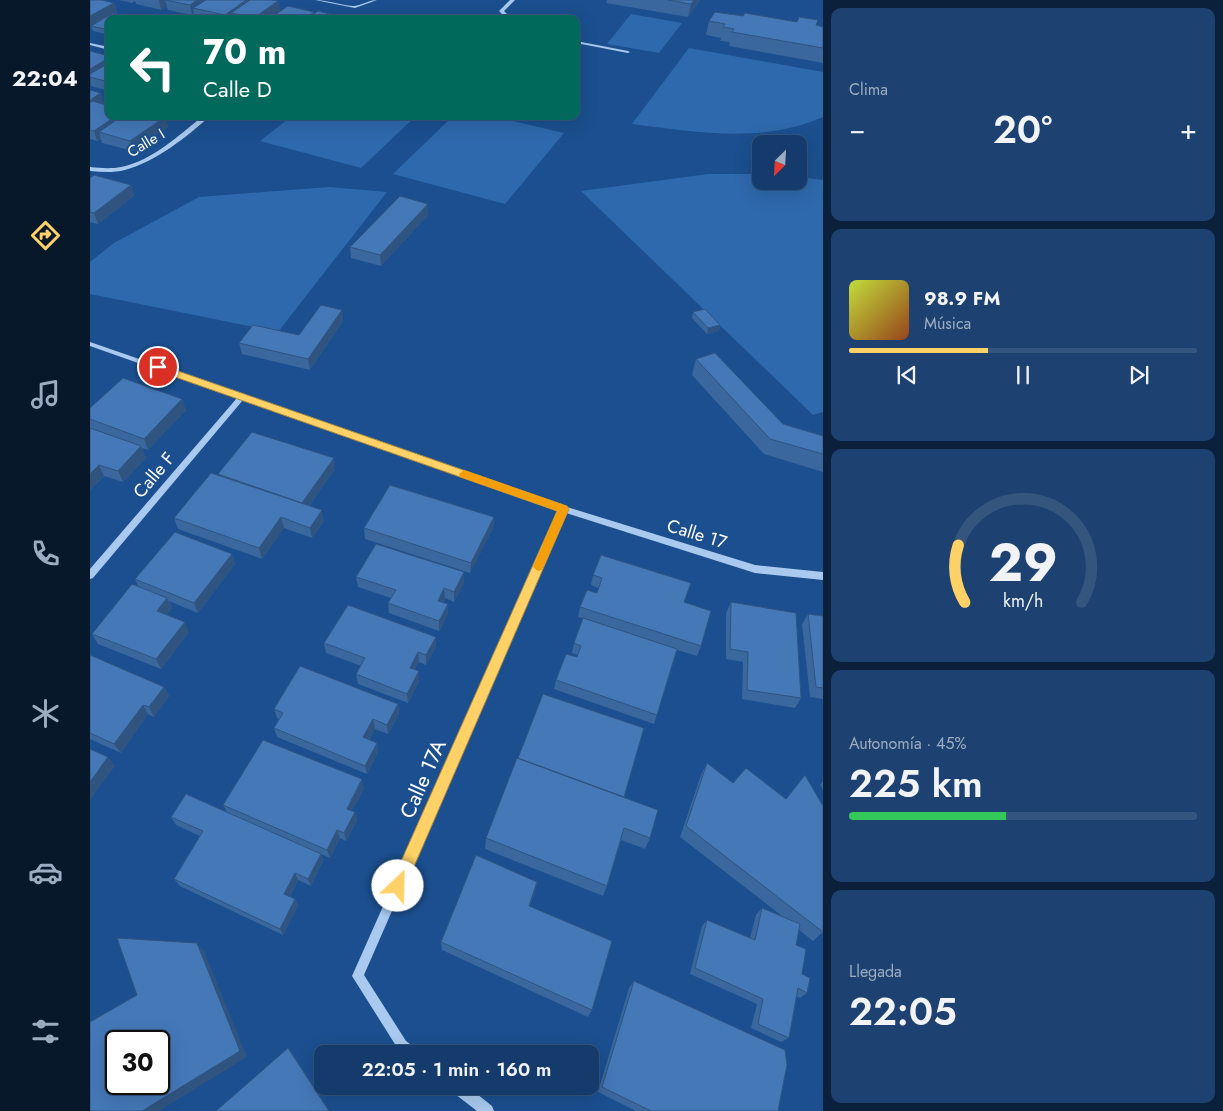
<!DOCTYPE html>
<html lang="es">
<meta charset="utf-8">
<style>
body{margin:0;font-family:Jost,sans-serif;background:#1d4271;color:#f1f3f6;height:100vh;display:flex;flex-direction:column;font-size:19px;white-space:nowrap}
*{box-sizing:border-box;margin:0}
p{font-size:16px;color:#9dadc1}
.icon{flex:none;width:28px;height:28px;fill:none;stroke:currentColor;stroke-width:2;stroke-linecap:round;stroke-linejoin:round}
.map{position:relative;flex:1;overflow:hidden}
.panel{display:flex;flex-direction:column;gap:8px;padding:8px;background:#0b203b;width:400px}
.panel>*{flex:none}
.banner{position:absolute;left:15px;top:15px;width:475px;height:105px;border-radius:10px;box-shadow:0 5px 20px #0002,0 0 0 1px #33557e;background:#00695c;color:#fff;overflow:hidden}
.needle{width:32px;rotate:204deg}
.fabs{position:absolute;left:662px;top:135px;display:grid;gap:10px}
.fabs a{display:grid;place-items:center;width:55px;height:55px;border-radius:10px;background:#143b6b;box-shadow:0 5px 20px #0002,0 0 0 1px #33557e;font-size:25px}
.speed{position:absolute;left:15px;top:1030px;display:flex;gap:10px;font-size:25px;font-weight:700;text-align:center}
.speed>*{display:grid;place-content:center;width:65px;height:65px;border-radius:50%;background:#143b6b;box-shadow:0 5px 20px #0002,0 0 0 1px #33557e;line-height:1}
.speed .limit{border:2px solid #111;border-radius:8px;background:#fff;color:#111}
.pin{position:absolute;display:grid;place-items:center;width:42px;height:42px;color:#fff;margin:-21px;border:2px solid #fff;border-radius:50%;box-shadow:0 1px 5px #0007}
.me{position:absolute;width:55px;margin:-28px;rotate:24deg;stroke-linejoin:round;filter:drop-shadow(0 0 4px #0008)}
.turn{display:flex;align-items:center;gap:18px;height:105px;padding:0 15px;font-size:22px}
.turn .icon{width:65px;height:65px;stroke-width:2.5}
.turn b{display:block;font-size:35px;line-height:42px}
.big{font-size:38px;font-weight:600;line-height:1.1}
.panel .widget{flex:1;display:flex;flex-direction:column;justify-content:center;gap:8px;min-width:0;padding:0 18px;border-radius:10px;background:#1d4271}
.panel .dial{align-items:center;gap:0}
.dial svg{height:130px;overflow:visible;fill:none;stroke:#33557e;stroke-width:7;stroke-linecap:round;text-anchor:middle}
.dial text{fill:#f1f3f6;stroke:none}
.song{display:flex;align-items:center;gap:15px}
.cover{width:60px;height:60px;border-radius:8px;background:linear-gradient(135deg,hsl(70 70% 55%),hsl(20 70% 35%))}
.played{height:5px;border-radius:2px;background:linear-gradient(90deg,#ffd166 40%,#33557e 40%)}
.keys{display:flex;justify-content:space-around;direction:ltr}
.heat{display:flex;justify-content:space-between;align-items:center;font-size:28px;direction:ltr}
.charge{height:8px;border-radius:4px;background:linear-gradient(90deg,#34c759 45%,#33557e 0)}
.trip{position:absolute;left:224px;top:1045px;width:285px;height:50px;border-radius:10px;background:#143b6b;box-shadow:0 5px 20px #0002,0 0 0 1px #33557e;font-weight:600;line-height:50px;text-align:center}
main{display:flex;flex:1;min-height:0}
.menu{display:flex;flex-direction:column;width:90px;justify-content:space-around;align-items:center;background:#08182b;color:#9dadc1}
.menu .icon{width:35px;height:35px}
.menu .selected{color:#ffd166}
.menu b{font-size:22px;color:#f1f3f6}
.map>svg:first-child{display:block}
.green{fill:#2e69ad}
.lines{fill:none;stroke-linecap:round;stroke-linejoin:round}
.minor{fill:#a9c9ee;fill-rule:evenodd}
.wall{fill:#3a679d}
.shaded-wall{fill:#305480}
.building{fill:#4478b7;stroke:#305480;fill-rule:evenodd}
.route{fill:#ffd166;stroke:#a68842}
.slow{fill:#f59e0b}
.labels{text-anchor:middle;stroke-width:4;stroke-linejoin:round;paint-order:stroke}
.far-street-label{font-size:15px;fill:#fff;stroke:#1b4f8f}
.street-label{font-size:18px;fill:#fff;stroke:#1b4f8f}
.near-street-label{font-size:21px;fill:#fff;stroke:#1b4f8f}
</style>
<main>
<nav class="menu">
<b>22:04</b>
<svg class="icon selected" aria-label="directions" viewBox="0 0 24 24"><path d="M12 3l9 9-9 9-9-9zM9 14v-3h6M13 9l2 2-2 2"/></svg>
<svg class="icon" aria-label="music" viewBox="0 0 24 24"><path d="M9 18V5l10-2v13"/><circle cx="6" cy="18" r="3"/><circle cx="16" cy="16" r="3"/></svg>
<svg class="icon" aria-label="phone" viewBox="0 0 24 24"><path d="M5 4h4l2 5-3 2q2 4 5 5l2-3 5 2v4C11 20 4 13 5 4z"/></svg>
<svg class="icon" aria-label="climate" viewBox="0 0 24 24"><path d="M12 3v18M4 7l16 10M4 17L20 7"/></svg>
<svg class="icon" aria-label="car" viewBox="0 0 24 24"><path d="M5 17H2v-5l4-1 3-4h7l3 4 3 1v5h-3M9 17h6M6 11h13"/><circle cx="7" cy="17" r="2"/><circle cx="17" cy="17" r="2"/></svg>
<svg class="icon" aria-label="filters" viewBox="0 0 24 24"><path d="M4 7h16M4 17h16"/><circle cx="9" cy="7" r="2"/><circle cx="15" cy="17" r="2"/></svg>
</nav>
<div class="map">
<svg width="733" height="1111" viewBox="0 0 733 1111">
<rect width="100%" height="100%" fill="#1b4f8f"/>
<path class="green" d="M541,14L592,23L569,53L517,44Z
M599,48L733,72V117C672,144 606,132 542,124Z
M202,116H326L271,168L170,141Z
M363,116H401L474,133L415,204L303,174Z
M618,174H671V181H709V177L733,180V412L723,415L491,191Z
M239,187L297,192L188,332L0,294V262L24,243L109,197Z"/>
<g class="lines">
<path class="minor" d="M225,0C238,0 253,6 264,6C272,5 279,0 287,0L265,8Z
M420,0H425L414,11L422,19H417L409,11Z
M486,41L538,51L540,52L538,53L486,43Z
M0,43L19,47V50L0,45Z
M113,116H120C97,137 65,162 35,170C23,173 12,172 0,171V167C11,168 20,169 31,167C62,161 89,135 113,116Z
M0,342L477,507L665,565L733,572V580L665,573L476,513L274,975L316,1041L328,1050L330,1054H313L308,1049L262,976L469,511L153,400L3,578L0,579V569L147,398L0,346Z
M360,1086H377L402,1106L404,1111H387L361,1091Z"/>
</g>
<path class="wall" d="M29,0H181L188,1L190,11L181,17L224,12V14L260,19H109L105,18L104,13L102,15L78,10L77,7L71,10L46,4L45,1L42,3Z
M517,0H610L598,17L516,3Z
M24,3L27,12L25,14L46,18L76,19H19V35L3,31L1,27Z
M653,16L707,22L728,20L727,25L733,27V63L639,46L640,42L630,41L631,38L616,35L619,21Z
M0,51L19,56V91L1,86Z
M0,90L14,104L19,116H78L76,118L78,127L43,151L12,143L11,139L7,141L0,139Z
M0,178L41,185L44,196L8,224L0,222Z
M338,204V215L291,266L261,258L260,247Z
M252,310L253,321L220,370L152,354L149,343L209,335Z
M603,312L630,325L629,331L617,334L602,318Z
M606,359L693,424L733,436V472L674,454L602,375Z
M0,408L96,410L58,450L52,448L56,458L33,482L14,476L0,490Z
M245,469L219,506L234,521L222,538L194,528L172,559L88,529L84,518L129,476L128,474Z
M404,517L403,528L380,573L275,539L274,528Z
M142,554L145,564L108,613L79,601L82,608L77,614L99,632L71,669L8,644L2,634L49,587L45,579Z
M374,572V583L364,602L355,598L353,602L358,614L349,631L299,613L298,603L301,598L268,587L266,577Z
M503,575L594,602L611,646L607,656L587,650L564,724L464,689L466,680L487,657V655L482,653L484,643L493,618L488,617L490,607L507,593L508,588L501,585Z
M641,602L711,698L705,708L652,699L653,662L636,659V613Z
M718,614L733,616V699L720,697L712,624Z
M346,637V647L336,665L329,662L325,669L329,681L318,703L268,684L266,674L271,666L236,653L234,643Z
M0,655L74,687L79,696L64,717L58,714L31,753L0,739Z
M308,704L309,714L298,734L285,729L279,740L287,743L288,752L277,774L187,737L184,728L189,719L187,718L184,709Z
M617,763L733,932L723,941L709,930L706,945L712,974L717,993L710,998L706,996L699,1038L691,1042L661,1028L667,1004L600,974L612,926L617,920L660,938L666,915L672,908L692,916L590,837L611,775Z
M733,781V790L730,785Z
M274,788L262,811L265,812L267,820L256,841L250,838L240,858L231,854L233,861L221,886L208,880L200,896L205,899L208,905L193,935L90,886L84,879L110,836L86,825L81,817L137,812L133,805Z
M534,797L560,838L555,849L531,840L517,886L513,896L395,849L396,838Z
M445,891L440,906L502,1010L498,1017L352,950L351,942Z
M544,981L688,1111H546L508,1092L539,988Z"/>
<path class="shaded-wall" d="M69,0H88H75L77,7L71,10Z
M107,0H124L103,8L104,13L102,15L100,5Z
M156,0H164L141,13L142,19H136L135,15Z
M604,0H610L598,17L601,4Z
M188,1L190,11L178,19H164V18Z
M24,3L27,12L0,27V16Z
M224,12L225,19H214Z
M19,58V70L0,77V69Z
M11,93L14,104L0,113V100Z
M26,116H37L9,132L11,139L7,141L4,131Z
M75,116H78L76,118L78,127L43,151L40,141Z
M41,185L44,196L8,224L4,213Z
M338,204V215L291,266L290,255Z
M252,310L253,321L220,370L218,359Z
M630,325L629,331L617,334L618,328Z
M92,399L96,410L58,450L54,439Z
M51,446L56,458L33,482L28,471Z
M244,458L245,469L214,513L212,503Z
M9,465L14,476L0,490V474Z
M232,510L234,521L222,538L220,528Z
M191,517L194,528L172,559L169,548Z
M404,517L403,528L380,573L381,563Z
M142,554L145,564L108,613L104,603Z
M374,572V583L364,602V592Z
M354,588L355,598L348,611V601Z
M77,598L82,608L72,621L67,611Z
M358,604V614L349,631V621Z
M95,622L99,632L71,669L66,659Z
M346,637V647L336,665V655Z
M328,652L329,662L321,677L320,668Z
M329,671V681L318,703L317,694Z
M74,687L79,696L64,717L59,707Z
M308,704L309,714L298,734L297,725Z
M53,705L58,714L31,753L24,744Z
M283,719L285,729L275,746L273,737Z
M287,743L288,752L277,774L275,766Z
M18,757L25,766L0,800V782Z
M272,779L274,788L259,817L257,809Z
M265,812L267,820L256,841L254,833Z
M247,830L250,838L240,858L237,850Z
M231,854L233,861L221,886L218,879Z
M205,873L208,880L197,901L194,894Z
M447,882L445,891L437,915L439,906Z
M205,899L208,905L193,935L190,929Z
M107,943L114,951L157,1057L69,1111H52Z
M198,1048L203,1054L240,1111H239Z"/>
<path class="building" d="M0,0H12L24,3L0,16Z
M75,0H107L100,5Z
M116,0H156L135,15L103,8Z
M160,0H181L188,1L164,18L141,13Z
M578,0H604L601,4Z
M198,6L224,12L214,19H171L175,16L182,17Z
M228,11L260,19H216Z
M625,12L653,16L655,13L707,22L709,17L728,20L726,25L733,27V48L642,32L644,29L633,27L635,24L619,21Z
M23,13L46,18L19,19V30L1,26Z
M53,14L76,19H45Z
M0,51L19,56V58L0,69Z
M19,63V82L0,77V74Z
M0,90L11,93L0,100Z
M3,101L19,106V116H26L4,131L0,130V103Z
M32,116H74L75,117L40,141L9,132Z
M4,175L41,185L4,213L0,212V178Z
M310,196L338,204L290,255L260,247Z
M231,305L252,310L218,359L149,343L163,325L209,335Z
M615,309L630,325L618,328L603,312Z
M625,353L693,424L733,436V454L680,439L606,359Z
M33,378L92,399L54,439L0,419V408Z
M0,428L51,446L28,471L9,465L0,474Z
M162,432L244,458L212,503L128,474Z
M121,473L232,510L220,528L191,517L169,548L84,518Z
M300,485L404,517L381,563L274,528Z
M85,532L142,554L104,603L45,579Z
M286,544L374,572L364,592L354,588L348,601L358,604L349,621L298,603L306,590L266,577Z
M511,555L601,583L594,602L621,611L611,646L490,607L497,590L507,593L512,578L503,575Z
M42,584L77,598L67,611L95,622L66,659L2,634Z
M641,602L706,613L711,698L657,690L658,652L640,649Z
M258,605L346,637L336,655L328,652L320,668L329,671L317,694L266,674L275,658L234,643Z
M718,614L733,616V688L726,687Z
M493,618L587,649L567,715L466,680L476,654L487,657L491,646L484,643Z
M0,655L74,687L59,707L53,705L24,744L0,733Z
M210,666L308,704L297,725L283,719L273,737L287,743L275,766L184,728L193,713L184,709Z
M453,694L554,728L534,797L428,758Z
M173,740L272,779L257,809L265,812L254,833L247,830L237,850L133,805Z
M0,749L18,757L0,782Z
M427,758L568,810L560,838L534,828L517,886L396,838Z
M617,763L643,783L656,768L696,799L715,775L733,806V932L596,826Z
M96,794L231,854L218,879L205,873L194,894L205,899L190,929L84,879L113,831L81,817Z
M386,855L447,882L439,906L522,941L502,1010L351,942Z
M672,908L710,924L706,945L716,949L712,974L720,978L717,993L708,988L699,1038L668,1024L673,999L605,968L617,920L665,940Z
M27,938L107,943L150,1051L52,1111H0V1022L47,995ZM26,1041H69V1084H26Z
M544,981L695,1050L697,1065L688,1111H561L512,1087Z
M198,1048L239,1111H126Z"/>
<path class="route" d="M68,364L477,506L479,509L313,892L308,894L302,892L300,886L467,511L65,370L63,367Z"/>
<path class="slow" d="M374,470L477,506L479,509L452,570L448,571L443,567L467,511L370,477L369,474Z"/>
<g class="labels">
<g class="far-street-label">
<text transform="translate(56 143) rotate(-31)" y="5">Calle I</text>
</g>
<g class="street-label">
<text transform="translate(64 475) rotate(-50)" y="6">Calle F</text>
<text transform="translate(607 534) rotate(17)" y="6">Calle 17</text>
</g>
<g class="near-street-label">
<text transform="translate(333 779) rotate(-66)" y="7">Calle 17A</text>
</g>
</g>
</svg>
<div class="fabs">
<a><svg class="needle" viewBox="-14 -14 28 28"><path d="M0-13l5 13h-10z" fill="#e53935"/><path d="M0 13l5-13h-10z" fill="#9dadc1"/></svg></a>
</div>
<div class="speed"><div class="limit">30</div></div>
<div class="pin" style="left:68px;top:367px;background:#d93025"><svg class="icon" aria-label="arrive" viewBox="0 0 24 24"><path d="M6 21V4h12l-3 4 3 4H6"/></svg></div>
<svg class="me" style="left:308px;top:886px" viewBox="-20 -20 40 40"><circle r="19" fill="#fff"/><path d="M0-13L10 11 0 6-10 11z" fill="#ffd166"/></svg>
<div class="trip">22:05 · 1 min · 160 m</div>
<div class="banner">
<div class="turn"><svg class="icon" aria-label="left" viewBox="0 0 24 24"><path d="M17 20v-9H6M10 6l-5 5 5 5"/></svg><div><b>70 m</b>Calle D</div></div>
</div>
</div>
<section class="panel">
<div class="widget"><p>Clima</p>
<div class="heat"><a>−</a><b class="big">20°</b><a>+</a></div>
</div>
<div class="widget">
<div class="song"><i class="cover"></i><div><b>98.9 FM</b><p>Música</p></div></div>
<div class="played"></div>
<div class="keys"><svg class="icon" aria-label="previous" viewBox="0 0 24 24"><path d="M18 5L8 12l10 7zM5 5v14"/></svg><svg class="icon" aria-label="pause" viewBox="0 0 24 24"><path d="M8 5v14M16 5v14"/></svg><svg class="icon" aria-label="next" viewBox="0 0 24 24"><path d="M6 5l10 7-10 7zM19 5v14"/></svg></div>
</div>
<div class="widget dial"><svg viewBox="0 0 100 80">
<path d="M14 69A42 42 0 1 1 86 69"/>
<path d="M14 69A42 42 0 0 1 10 34" stroke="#ffd166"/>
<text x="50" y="56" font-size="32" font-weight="700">29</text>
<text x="50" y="72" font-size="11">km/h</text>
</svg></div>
<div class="widget"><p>Autonomía · 45%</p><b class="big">225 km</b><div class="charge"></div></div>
<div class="widget"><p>Llegada</p><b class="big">22:05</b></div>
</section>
</main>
